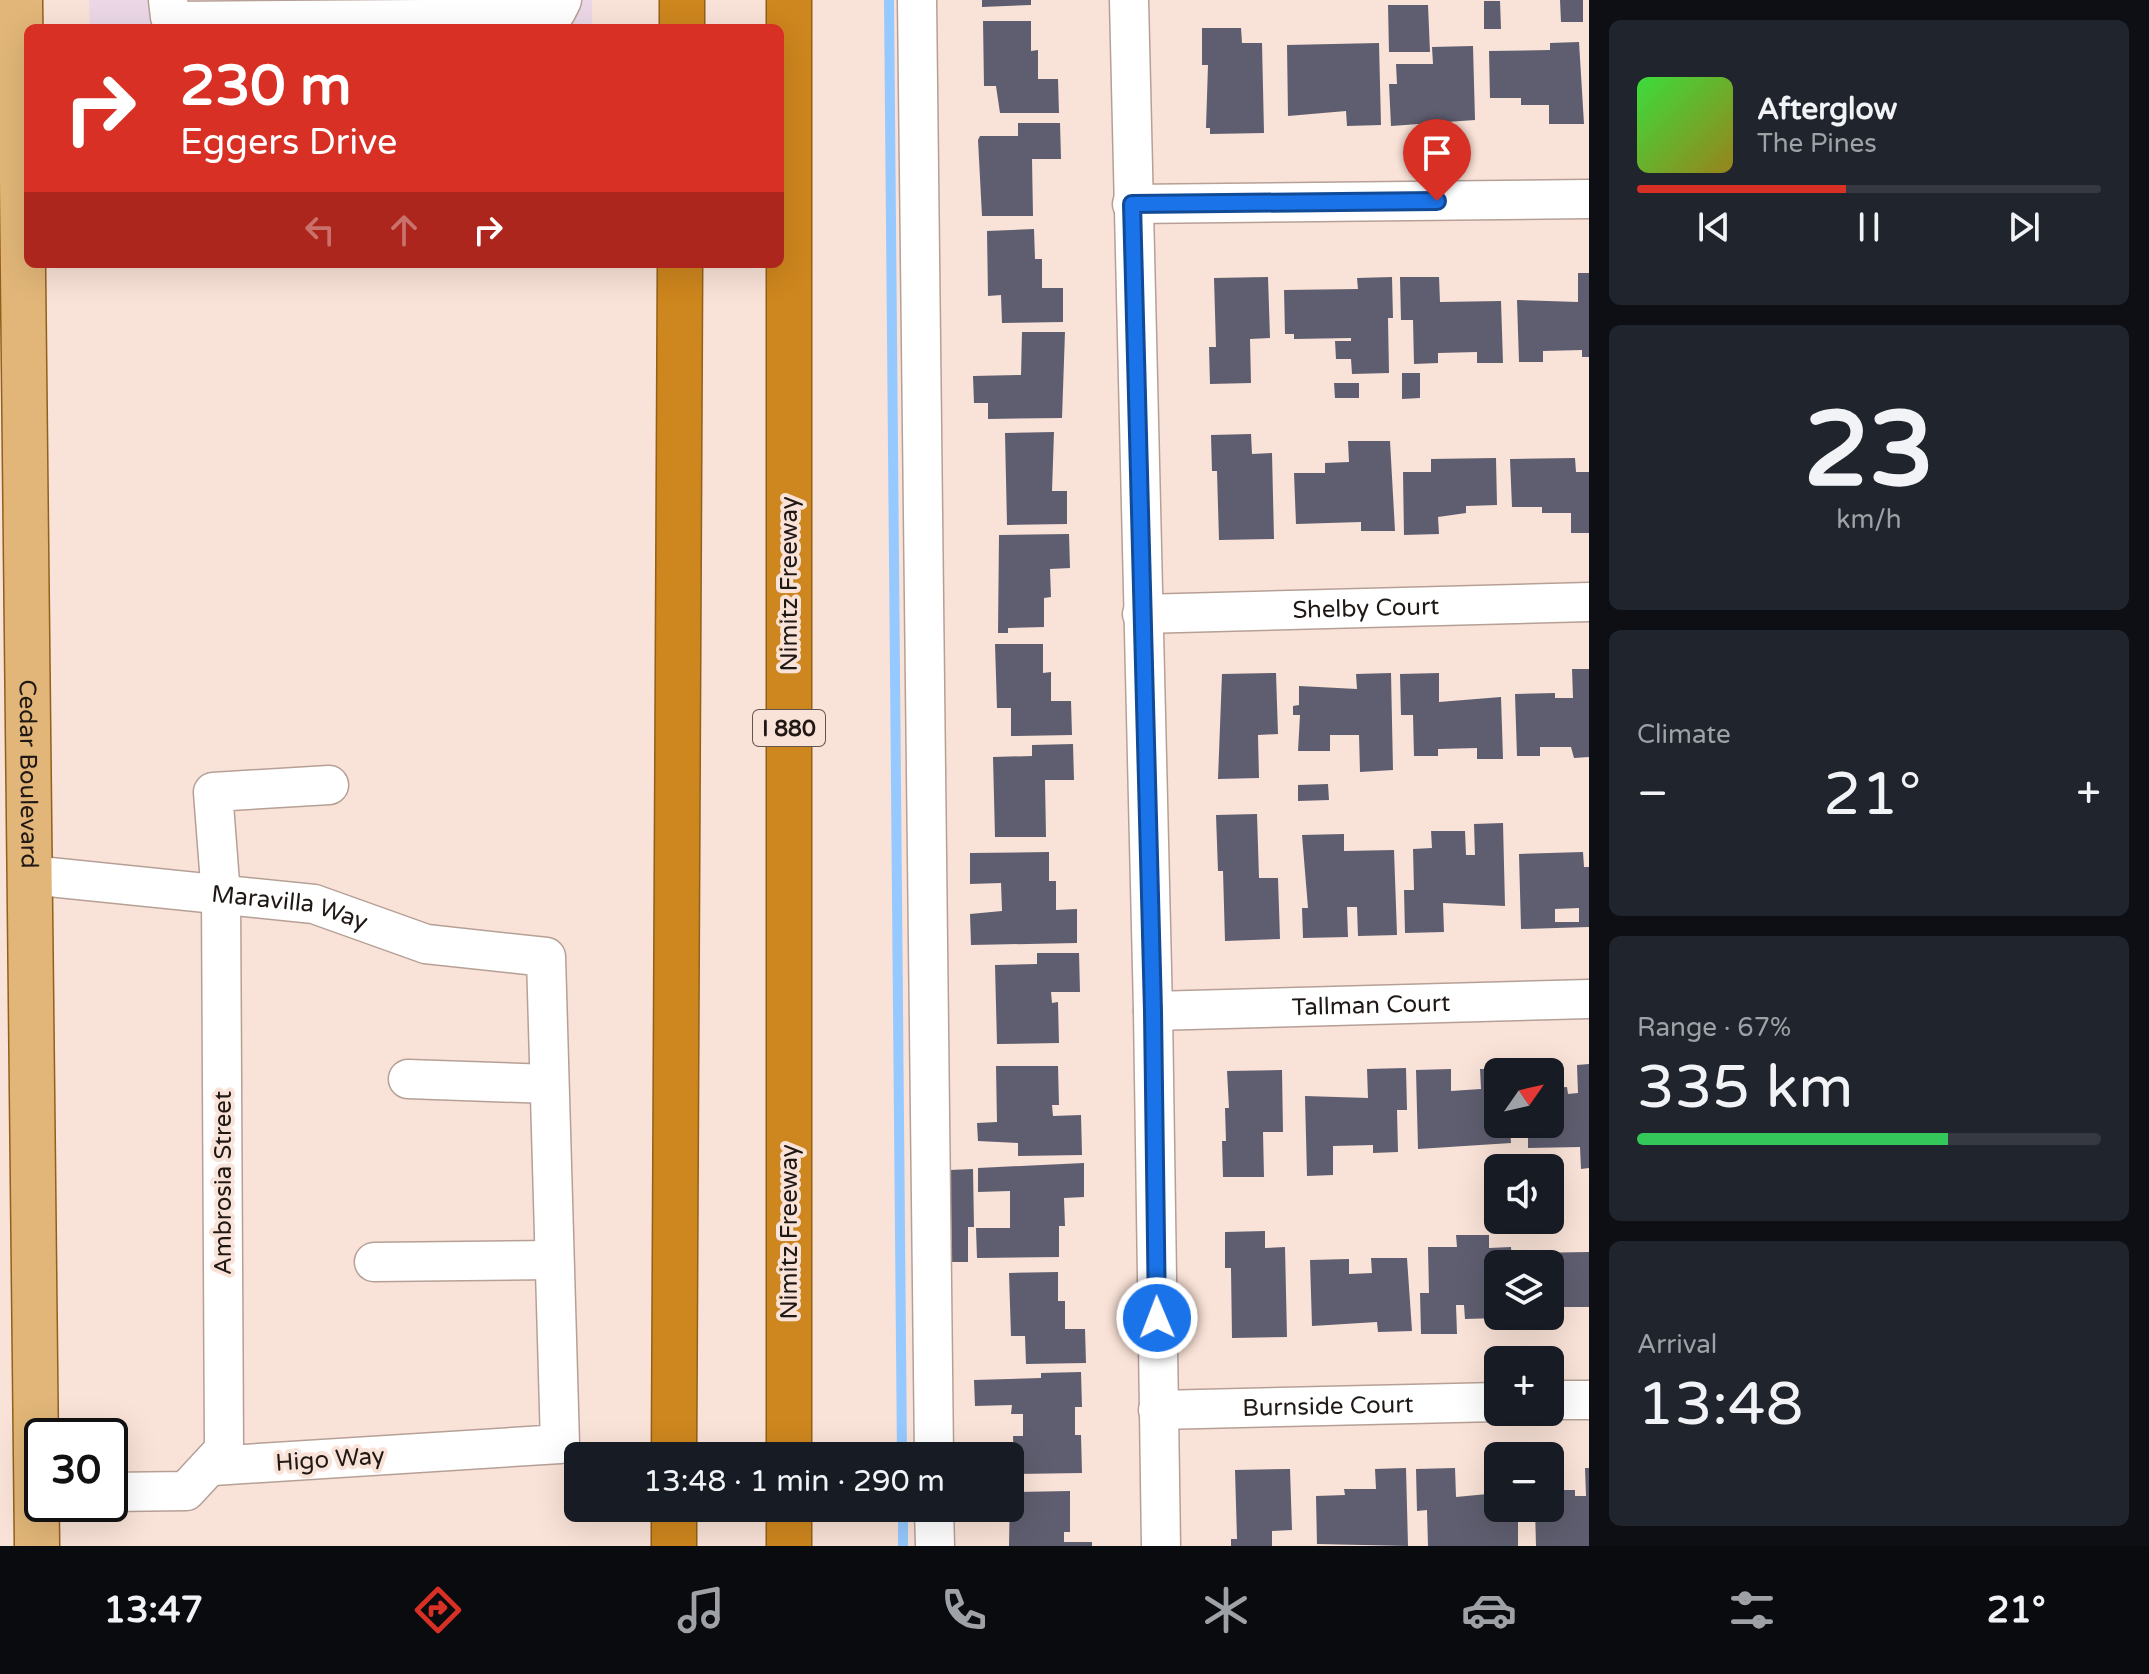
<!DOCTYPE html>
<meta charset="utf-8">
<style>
body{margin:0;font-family:"Varela Round",sans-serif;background:#20242c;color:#f1f3f6;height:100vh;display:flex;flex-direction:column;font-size:30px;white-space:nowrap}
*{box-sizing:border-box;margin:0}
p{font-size:26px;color:#9ea1a6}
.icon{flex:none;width:44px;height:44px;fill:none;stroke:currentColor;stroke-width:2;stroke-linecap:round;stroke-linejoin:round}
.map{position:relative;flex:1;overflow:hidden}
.details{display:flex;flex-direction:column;gap:20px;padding:20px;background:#0d0f14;width:560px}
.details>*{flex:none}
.hud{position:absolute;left:24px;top:24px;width:760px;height:244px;border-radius:12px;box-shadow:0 8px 32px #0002;background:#d93025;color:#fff;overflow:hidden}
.needle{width:52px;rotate:56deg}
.controls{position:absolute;left:1484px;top:1058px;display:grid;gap:16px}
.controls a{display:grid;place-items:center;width:80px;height:80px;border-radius:12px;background:#171b24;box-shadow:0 8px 32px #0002;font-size:40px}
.speed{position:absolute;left:24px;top:1418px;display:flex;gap:16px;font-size:40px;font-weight:700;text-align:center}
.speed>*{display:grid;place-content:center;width:104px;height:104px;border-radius:50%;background:#171b24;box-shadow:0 8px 32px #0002;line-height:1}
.speed .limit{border:4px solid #111;border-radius:12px;background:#fff;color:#111}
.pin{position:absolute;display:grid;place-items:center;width:68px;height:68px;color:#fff;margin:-82px -34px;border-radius:50% 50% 50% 0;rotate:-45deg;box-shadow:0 0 8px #0007}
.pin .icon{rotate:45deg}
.me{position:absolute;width:88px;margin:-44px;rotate:359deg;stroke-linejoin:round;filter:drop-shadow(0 0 6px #0008)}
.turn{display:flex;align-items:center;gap:28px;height:168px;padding:0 24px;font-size:36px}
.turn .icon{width:104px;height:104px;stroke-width:2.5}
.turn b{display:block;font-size:56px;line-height:68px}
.lanes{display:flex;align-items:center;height:76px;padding:0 24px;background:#0003;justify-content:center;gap:40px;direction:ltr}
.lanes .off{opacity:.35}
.big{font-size:60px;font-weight:600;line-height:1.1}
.details .card{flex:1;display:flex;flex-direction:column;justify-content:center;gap:12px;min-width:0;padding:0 28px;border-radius:12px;background:#20242c}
.details .dial{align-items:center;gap:0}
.dial b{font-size:104px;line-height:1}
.song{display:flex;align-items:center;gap:24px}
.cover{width:96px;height:96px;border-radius:12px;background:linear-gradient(135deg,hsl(120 70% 55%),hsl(50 70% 35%))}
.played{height:8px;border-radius:4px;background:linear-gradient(90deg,#d93025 45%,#363941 45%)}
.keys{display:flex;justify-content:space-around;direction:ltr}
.heat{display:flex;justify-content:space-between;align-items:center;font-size:44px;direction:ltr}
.charge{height:12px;border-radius:6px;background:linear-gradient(90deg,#34c759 67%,#363941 0)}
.trip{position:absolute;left:564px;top:1442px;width:460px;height:80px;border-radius:12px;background:#171b24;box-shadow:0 8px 32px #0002;font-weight:600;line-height:80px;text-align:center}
.menu{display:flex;height:128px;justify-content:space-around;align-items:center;background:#090b0e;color:#9ea1a6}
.menu .icon{width:56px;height:56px}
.menu .active{color:#d93025}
.menu b{font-size:36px;color:#f1f3f6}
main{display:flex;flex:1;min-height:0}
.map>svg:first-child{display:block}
.commercial{fill:#ebd7e6}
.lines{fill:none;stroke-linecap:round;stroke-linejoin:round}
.stream{stroke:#96c9ff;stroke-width:10}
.building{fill:#5f5e70;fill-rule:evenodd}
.minor-casing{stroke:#b6a096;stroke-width:41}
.major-casing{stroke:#91601a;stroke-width:47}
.highway-casing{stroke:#91601a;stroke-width:47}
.minor{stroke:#fff;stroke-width:38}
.major{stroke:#e2b678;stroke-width:44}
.highway{stroke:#ce861e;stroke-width:44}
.route-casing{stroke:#114b97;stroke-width:20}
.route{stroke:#1a73e8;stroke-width:14}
.labels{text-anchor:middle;stroke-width:8;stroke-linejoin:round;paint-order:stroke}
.shield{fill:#f9e2d7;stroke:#61554e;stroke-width:2}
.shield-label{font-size:22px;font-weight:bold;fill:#201814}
.street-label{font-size:24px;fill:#201814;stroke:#f9e2d7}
</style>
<main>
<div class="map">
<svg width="1589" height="1546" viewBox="0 0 1589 1546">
<rect width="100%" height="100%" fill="#f9e2d7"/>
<path class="commercial" d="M89,0H592V28H90Z"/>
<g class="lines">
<path class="stream" d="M889,0L902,1456
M903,1508V1546"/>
</g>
<path class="building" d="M982,0H1031V5L982,7Z
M1560,0H1583V22H1561Z
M1484,1H1500L1501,29H1484Z
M1388,5H1428L1430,52H1389Z
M983,21H1031V51L1038,50V79H1058L1059,113H1000L996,86H984Z
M1202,28H1241L1242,43H1262L1264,133L1210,134V128H1206L1208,65H1202Z
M1579,42L1584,124H1549V105H1521V98H1490L1489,51L1550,50V43Z
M1379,43L1381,125L1347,126L1346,111L1288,116L1287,45Z
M1473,46L1475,120L1391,126L1389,84H1397L1396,64H1433L1432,47Z
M1018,123H1060L1061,159H1032L1033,216H982L978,140L980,136H1018Z
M1034,229L1035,259H1042V288H1063V322L1002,323L1001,295L988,296L987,231Z
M1578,273H1589V357H1582V350L1543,351V362H1519L1517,300L1578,302Z
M1268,277L1270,338L1250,339L1251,383L1210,384L1209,347H1216L1214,278Z
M1392,277L1393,318H1388L1389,373L1352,374L1351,359H1336L1335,341H1351V338L1294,339V334H1285L1284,290L1358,289L1357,278Z
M1400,277H1439L1440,302L1501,301L1503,363H1477V352L1438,353V363L1414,364L1413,320H1401Z
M1022,332H1065L1062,418L988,419V403H974L973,376L1021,375Z
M1402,373H1420V398L1402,399Z
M1334,383H1359V398H1335Z
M1054,432L1052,491H1067V524L1007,525L1005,433Z
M1251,434L1252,454L1272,453L1274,539L1219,540L1217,471H1212L1211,435Z
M1348,441H1390L1395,531H1361V522L1296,524L1294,473H1325V463L1349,462Z
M1496,458L1497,505L1466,506V513L1438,517L1439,534L1404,535L1403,472H1431V459Z
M1575,458L1576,472H1589V533H1571V513H1542V507H1512L1510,459Z
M1069,534L1070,568L1050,569L1051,597L1044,598V627L1008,628V633H998L999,535Z
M995,644H1043V673L1051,672V701H1071L1072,735L1011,736V708H997Z
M1572,669H1589V757L1574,758L1571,747H1540V756H1517L1515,694L1555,693V698H1573Z
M1276,673L1278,734L1258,735L1259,778L1218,779L1222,674Z
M1391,673L1393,770L1360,772L1359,735H1330V751H1298L1300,715H1293V706L1299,705V686L1357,689L1356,674Z
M1439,673V702L1501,697L1503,759H1477V748L1438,749V756H1414L1413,715H1401L1400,674Z
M1073,744L1074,780H1045L1046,837H995L993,757L1032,756V745Z
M1328,784L1329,800L1298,801V785Z
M1257,814L1259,878H1278L1280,939L1225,941L1223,871H1218L1216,815Z
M1503,823L1505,906L1443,903L1444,932L1405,933L1404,890H1414L1413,849L1432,848L1431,831H1465L1466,855H1475L1474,824Z
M1344,834V851L1394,850L1397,935L1358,936L1357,907H1347L1348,937L1303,938L1302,908H1308L1302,835Z
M1049,852V881H1056V910L1077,909V943L971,945L970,914L1002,911L1001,883L970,884V853Z
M1583,852L1584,867H1589V927L1521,929L1519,854ZM1579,908V922H1555V909Z
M1037,953H1079L1080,992H1051L1052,1003L1058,1002L1059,1043L997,1044L995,965L1037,964Z
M1589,1064V1168L1581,1169L1580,1147L1528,1148V1124H1550V1088L1567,1087L1568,1094L1578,1093L1577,1065Z
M996,1066H1058L1059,1105H1052L1053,1116L1081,1115L1082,1155L1018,1156V1143L978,1141L977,1123L997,1122Z
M1406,1068L1407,1110H1397L1398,1152L1373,1153V1145L1333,1146V1175L1307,1176L1305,1096L1368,1098L1367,1069Z
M1451,1069V1091L1481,1089L1480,1069H1509V1072H1498V1124H1510L1511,1143L1418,1149L1416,1070Z
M1282,1070L1283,1132H1263L1264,1177H1223L1222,1141H1226L1225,1108H1229L1227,1071Z
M1084,1163V1197L1064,1198L1065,1226H1059V1257L977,1258L976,1228H1010V1191L978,1192V1168Z
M973,1169L974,1227H968V1262H952L950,1170Z
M1265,1231V1248L1285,1247L1287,1337L1232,1338L1231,1268H1225V1232Z
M1456,1235H1489V1248L1511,1247L1512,1264H1498V1318L1465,1319L1464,1305H1456L1457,1334H1421L1420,1293H1429L1428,1247H1457Z
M1589,1252V1307H1558V1300H1550V1264H1529L1528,1253Z
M1371,1258H1407L1412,1331L1378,1332L1377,1322L1312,1326L1310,1260L1349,1259V1274L1372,1273Z
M1058,1272V1301H1065V1329H1085L1086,1363L1026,1364L1025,1336H1011L1009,1273Z
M1081,1372L1082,1407H1075V1435H1081L1082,1473L1014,1474L1013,1436H1023V1414H1011L1012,1405L975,1406L974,1380L1041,1378V1373Z
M1406,1468L1408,1546L1317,1544L1316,1496L1345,1495L1344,1489H1376L1375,1469Z
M1455,1468L1456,1497L1498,1493V1508H1518V1546H1428L1427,1510L1417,1511L1416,1469Z
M1585,1468H1589V1546H1536L1535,1508H1550V1490H1575V1496H1586Z
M1290,1469L1292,1530L1272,1531V1546H1231V1539H1237L1235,1470Z
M1070,1491V1532H1064V1542H1092V1546H1009L1010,1492Z"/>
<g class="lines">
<defs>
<g id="minor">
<path d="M168,0L170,17L174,21L546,18L556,12L562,0"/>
<path d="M917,0L934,1456"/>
<path d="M1129,0L1153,1011L1161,1546"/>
<path d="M1132,204L1589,199"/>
<path id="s1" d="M1142,614L1589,602"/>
<path id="s2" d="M30,875L314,904L426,944L546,957L560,1444L213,1466"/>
<path id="s3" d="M1153,1011L1589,999"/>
<path d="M408,1079L549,1084"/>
<path d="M374,1262L554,1260"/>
<path d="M1550,1400H1589"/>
<path id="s4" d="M1158,1410L1498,1402"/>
<path d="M110,1492L186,1491L224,1450L221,896L213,792L329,785"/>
<path d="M934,1508L935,1546"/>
</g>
<g id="major">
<path id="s5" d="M20,0L37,1546"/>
</g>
<path id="highway" d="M682,28V0
M674,1456L680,264
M789,1456V0
M674,1546V1508
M789,1546V1508"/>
</defs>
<use href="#minor" class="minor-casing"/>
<use href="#major" class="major-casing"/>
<use href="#highway" class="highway-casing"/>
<use href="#minor" class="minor"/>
<use href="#major" class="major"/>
<use href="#highway" class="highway"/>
</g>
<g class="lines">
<defs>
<path id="route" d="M1157,1318L1153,1011L1132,204L1437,201"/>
</defs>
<use href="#route" class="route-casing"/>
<use href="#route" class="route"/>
</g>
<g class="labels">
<rect class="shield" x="753" y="710" width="72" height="36" rx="6"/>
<g class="shield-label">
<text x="789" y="736">I 880</text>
</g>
<g class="street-label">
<text transform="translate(789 584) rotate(-90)" y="8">Nimitz Freeway</text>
<text dy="8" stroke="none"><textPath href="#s1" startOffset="224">Shelby Court</textPath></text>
<text dy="8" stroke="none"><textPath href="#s5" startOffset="774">Cedar Boulevard</textPath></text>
<text dy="8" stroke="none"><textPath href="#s2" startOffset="262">Maravilla Way</textPath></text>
<text dy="8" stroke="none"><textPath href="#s3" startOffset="218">Tallman Court</textPath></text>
<text transform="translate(223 1183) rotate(-90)" y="8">Ambrosia Street</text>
<text transform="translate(789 1232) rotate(-90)" y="8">Nimitz Freeway</text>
<text dy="8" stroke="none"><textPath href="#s4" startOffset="170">Burnside Court</textPath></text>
<text transform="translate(330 1459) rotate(-4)" y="8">Higo Way</text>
</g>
</g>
</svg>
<div class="controls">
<a><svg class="needle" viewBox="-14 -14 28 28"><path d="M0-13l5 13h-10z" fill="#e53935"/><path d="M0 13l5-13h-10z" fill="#9ea1a6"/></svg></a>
<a><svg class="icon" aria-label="sound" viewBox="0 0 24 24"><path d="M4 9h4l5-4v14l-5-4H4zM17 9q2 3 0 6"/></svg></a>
<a><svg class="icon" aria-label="layers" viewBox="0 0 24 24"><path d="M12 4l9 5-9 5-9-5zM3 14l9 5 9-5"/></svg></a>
<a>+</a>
<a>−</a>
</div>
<div class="speed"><div class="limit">30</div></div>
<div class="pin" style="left:1437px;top:201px;background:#d93025"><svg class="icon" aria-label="arrive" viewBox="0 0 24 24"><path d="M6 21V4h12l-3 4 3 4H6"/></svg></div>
<svg class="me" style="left:1157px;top:1318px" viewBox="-20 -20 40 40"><circle r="17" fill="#1a73e8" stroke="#fff" stroke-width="3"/><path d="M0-11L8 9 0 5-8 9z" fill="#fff"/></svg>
<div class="trip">13:48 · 1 min · 290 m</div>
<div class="hud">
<div class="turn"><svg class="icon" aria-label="right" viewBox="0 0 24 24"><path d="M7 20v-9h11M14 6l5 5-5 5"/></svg><div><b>230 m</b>Eggers Drive</div></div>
<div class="lanes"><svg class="icon off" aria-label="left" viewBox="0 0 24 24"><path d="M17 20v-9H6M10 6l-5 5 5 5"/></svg><svg class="icon off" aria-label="ahead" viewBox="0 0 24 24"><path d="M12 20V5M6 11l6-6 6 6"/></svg><svg class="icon" aria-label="right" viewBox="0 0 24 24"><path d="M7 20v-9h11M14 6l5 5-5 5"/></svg></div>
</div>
</div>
<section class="details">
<div class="card">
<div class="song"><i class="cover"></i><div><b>Afterglow</b><p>The Pines</p></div></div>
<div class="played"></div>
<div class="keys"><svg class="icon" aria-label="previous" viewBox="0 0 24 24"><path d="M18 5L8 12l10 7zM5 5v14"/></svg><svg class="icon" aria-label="pause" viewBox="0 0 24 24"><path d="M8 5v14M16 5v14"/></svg><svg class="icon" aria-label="next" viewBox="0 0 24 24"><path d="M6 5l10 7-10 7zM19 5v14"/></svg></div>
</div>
<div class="card dial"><b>23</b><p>km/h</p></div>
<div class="card"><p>Climate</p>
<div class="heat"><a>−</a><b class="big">21°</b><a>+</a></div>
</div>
<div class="card"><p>Range · 67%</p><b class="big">335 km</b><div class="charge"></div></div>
<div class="card"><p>Arrival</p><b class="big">13:48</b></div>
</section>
</main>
<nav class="menu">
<b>13:47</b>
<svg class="icon active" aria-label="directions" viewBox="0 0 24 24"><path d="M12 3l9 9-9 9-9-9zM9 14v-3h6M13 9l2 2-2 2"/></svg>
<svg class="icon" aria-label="music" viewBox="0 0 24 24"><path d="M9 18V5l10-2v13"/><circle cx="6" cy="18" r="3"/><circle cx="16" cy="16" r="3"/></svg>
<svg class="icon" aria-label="phone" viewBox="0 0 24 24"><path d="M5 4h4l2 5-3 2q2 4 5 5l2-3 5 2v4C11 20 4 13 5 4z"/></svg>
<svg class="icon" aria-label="climate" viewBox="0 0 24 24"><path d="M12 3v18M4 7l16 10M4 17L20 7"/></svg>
<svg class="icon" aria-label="car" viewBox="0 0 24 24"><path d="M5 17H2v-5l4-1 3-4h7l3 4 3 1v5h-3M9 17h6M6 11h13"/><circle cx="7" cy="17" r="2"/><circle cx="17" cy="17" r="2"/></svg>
<svg class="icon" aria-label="filters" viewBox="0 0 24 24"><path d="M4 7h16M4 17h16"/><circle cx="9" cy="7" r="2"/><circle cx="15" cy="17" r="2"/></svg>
<b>21°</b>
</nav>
